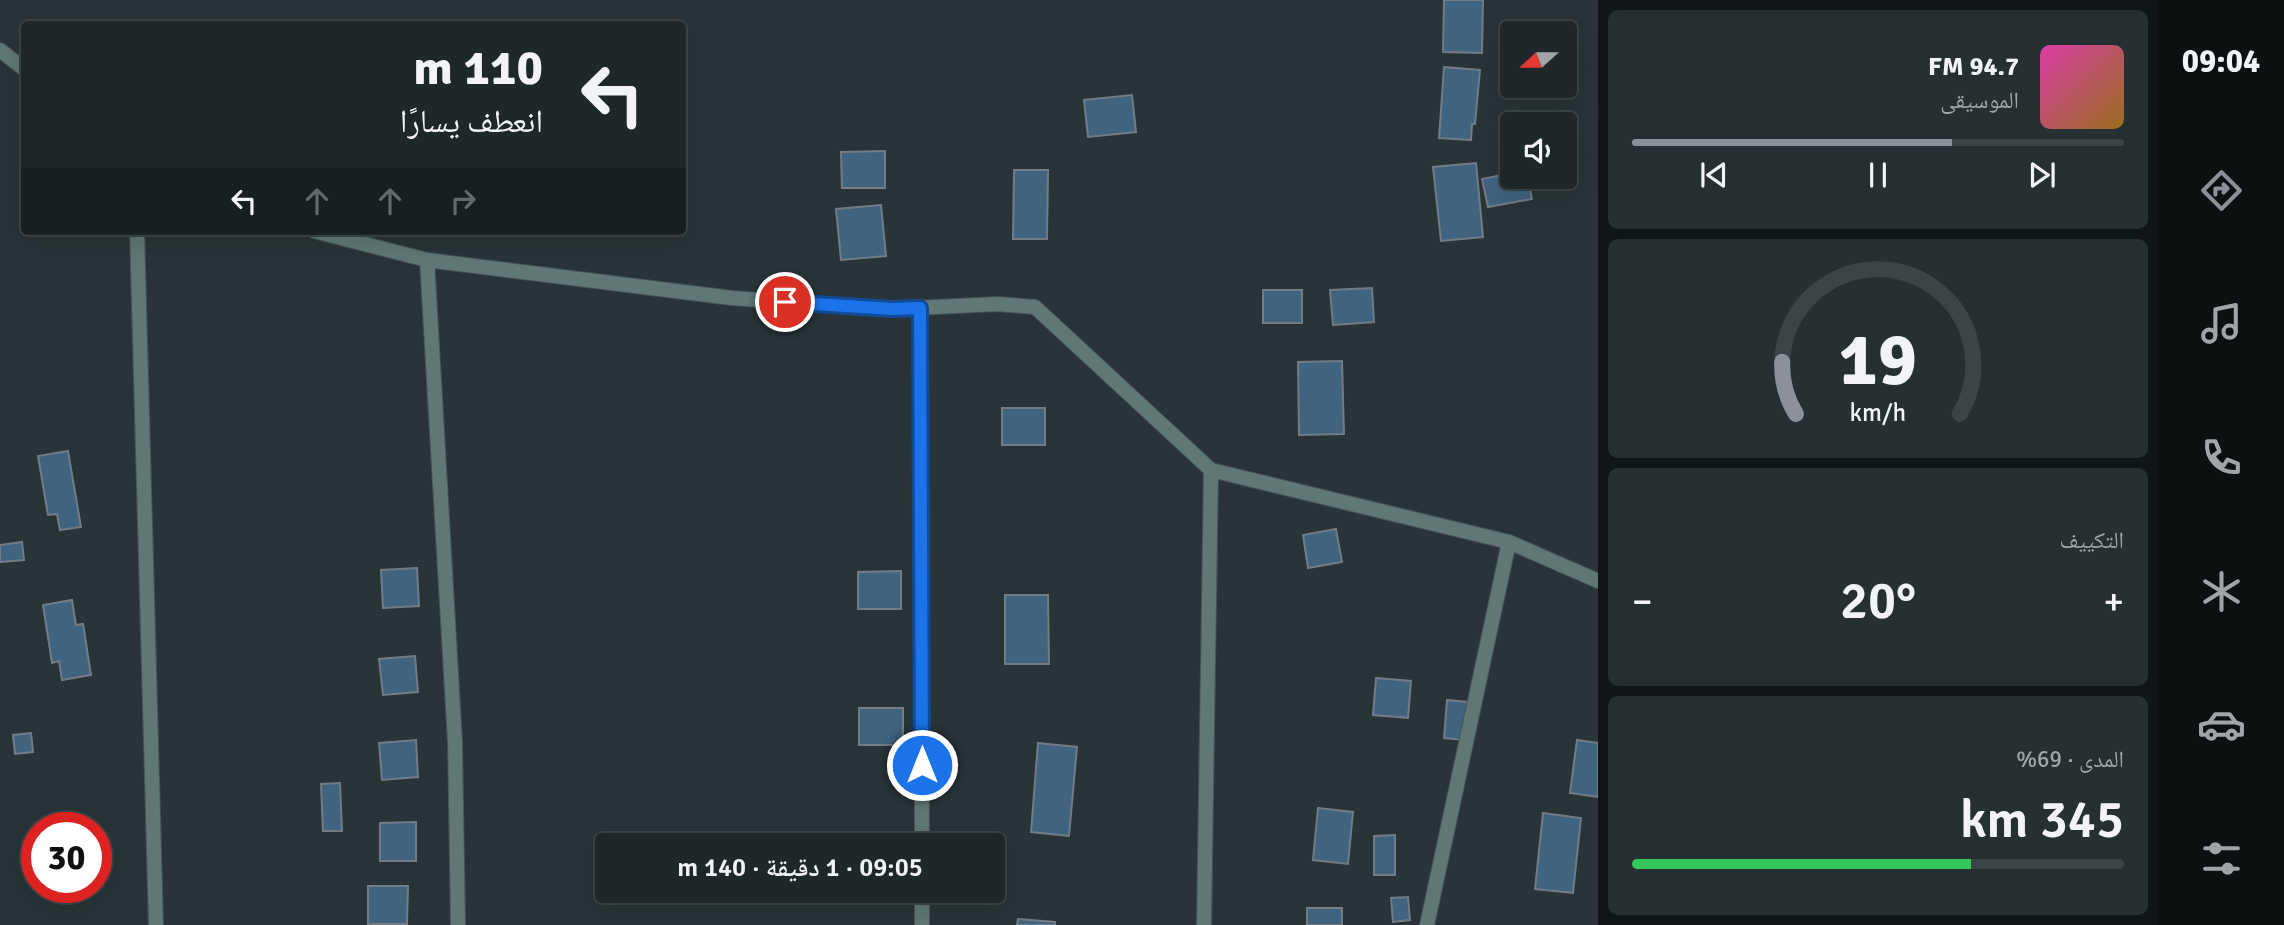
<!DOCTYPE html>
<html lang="ar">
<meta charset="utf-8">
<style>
body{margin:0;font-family:Signika,"Noto Naskh Arabic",sans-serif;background:#262f31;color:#f1f3f6;direction:rtl;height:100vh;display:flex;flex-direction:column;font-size:26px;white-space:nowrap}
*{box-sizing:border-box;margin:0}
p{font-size:23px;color:#a1a5a8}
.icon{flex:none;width:38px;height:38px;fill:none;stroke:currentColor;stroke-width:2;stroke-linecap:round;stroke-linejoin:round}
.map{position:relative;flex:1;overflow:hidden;direction:ltr}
.sheet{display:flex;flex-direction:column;gap:10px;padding:10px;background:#101517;width:560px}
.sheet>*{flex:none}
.guide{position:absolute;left:21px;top:21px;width:665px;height:214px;border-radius:7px;box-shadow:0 7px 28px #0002,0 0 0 2px #3c4446;direction:rtl;background:#1e2729;color:#f1f3f6;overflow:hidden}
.needle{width:46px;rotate:249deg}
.controls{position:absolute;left:1500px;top:21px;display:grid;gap:14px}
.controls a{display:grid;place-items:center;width:77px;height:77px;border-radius:7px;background:#1e2729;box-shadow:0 7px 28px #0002,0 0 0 2px #3c4446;font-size:35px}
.speed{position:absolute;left:21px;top:812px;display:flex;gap:14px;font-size:35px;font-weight:700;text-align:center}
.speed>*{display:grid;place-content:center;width:91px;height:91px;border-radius:50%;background:#1e2729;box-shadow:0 7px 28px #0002,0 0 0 2px #3c4446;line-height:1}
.speed .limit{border:10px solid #d22;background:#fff;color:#111}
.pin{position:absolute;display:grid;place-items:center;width:60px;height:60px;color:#fff;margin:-30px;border:4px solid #fff;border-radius:50%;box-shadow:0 2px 7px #0007}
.me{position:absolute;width:77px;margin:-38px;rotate:0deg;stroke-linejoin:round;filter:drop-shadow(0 0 5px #0008)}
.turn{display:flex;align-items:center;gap:24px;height:147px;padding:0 28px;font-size:32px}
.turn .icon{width:91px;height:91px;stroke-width:2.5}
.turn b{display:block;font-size:49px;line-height:60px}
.lanes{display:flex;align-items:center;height:66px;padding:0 28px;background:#0003;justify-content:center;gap:35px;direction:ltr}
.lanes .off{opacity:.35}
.big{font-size:52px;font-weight:600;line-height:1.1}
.sheet .card{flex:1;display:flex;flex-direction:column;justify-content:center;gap:10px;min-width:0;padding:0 24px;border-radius:10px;background:#262f31}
.sheet .dial{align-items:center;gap:0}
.dial svg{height:182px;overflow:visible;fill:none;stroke:#3c4446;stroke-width:7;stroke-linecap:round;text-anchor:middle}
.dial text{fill:#f1f3f6;stroke:none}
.song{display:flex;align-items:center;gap:21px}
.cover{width:84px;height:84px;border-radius:10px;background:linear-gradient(135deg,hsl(320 70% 55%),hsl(40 70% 35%))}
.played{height:7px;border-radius:4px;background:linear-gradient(90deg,#8c9099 65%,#3c4446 65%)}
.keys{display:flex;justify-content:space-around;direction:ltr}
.heat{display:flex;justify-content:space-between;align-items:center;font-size:38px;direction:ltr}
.charge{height:10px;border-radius:5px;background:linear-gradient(90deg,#34c759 69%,#3c4446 0)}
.trip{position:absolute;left:595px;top:833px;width:410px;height:70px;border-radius:7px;background:#1e2729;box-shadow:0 7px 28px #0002,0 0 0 2px #3c4446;font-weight:600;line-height:70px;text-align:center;direction:rtl}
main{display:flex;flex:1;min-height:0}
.tabs{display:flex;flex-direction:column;width:126px;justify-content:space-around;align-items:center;background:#0c1010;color:#a1a5a8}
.tabs .icon{width:49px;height:49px}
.tabs .on{color:#8c9099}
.tabs b{font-size:32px;color:#f1f3f6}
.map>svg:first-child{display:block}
.building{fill:#406380;stroke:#737c85;stroke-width:2}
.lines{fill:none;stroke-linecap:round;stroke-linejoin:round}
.minor-casing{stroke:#475255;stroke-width:16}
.minor{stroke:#607775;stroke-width:14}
.route-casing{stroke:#114b97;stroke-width:18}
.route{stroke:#1a73e8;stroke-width:12}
</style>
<main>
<nav class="tabs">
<b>09:04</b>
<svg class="icon on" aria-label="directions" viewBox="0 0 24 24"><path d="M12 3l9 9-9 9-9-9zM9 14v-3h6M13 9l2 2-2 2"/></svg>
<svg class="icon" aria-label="music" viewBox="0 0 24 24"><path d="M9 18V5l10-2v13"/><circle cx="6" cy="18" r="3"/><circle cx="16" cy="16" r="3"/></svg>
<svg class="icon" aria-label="phone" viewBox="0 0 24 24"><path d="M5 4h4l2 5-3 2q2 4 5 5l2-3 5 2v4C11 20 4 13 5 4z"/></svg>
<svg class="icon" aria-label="climate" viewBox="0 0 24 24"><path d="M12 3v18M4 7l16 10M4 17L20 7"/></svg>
<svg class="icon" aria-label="car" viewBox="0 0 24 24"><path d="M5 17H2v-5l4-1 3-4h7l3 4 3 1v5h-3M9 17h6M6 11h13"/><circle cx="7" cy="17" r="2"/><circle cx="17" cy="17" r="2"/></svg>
<svg class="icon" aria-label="filters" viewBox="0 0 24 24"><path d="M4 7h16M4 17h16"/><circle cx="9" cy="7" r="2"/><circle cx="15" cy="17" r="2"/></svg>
</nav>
<section class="sheet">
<div class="card">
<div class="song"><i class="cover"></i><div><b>94.7 FM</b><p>الموسيقى</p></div></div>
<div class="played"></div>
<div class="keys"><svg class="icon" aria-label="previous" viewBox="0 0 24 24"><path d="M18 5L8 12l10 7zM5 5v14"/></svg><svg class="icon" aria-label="pause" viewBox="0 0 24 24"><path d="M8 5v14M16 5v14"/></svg><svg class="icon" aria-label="next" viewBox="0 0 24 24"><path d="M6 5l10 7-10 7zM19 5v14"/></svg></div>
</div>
<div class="card dial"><svg viewBox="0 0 100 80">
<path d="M14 69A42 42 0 1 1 86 69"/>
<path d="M14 69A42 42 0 0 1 8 46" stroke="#8c9099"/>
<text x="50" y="56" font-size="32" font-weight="700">19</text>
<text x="50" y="72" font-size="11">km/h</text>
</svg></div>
<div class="card"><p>التكييف</p>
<div class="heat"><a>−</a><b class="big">20°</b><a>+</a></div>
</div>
<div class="card"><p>المدى · 69%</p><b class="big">345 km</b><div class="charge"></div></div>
</section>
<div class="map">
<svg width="1598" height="925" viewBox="0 0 1598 925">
<rect width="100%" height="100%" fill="#283437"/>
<path class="building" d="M1444,0H1483L1482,53L1443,52Z
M1444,67L1480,70L1475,124H1472L1471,140L1439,138Z
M1132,95L1136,132L1088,137L1084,100Z
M885,151V188H842L841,152Z
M1476,163L1483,237L1441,241L1433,167Z
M1014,170H1048L1047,239H1013Z
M1512,173V177H1527L1532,199L1488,207L1482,179Z
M881,205L886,256L841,260L836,209Z
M1372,288L1374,322L1333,325L1330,290Z
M1263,290H1302V323H1263Z
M1342,361L1344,434L1299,435L1298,362Z
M1002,408H1045V445H1002Z
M68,451L81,527L60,530L57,514L48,515L38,456Z
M1336,529L1342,562L1308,568L1303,535Z
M22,542L24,560L0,562V545Z
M417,568L419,606L383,608L381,570Z
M901,571V609H858V572Z
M1005,595H1048L1049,664H1005Z
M72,600L76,625L83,624L91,675L62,680L59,661L52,663L43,605Z
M415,656L418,692L383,695L379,659Z
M1376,678L1411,681L1408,718L1373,715Z
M1447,700L1468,702L1464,740L1444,738Z
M859,708H903V745H859Z
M31,733L33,752L15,754L13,735Z
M416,740L418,777L382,780L379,743Z
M1577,740L1598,743V797L1570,793Z
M1038,743L1077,747L1069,836L1031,832Z
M340,783L342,831H323L321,784Z
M1318,808L1353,812L1348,864L1313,860Z
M1543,813L1581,818L1573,893L1535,889Z
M416,822V861H380V823Z
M1395,835V875H1374V836Z
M368,886H408L407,924H368Z
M854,891H888L889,896L855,902Z
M1408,897L1410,920L1393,922L1391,898Z
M1307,908H1342V925H1307Z
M1018,919L1055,922V925H1017Z"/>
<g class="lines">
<defs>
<path id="minor" d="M0,50L24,69
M137,231L156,925
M314,231L427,260L732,298L893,309L998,304L1035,307L1211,470L1509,542L1598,581
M427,260L455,742L458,925
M920,308L922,845
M922,891V925
M1204,925L1211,470
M1427,925L1509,542"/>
</defs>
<use href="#minor" class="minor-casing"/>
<use href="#minor" class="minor"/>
</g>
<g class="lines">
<defs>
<path id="route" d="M785,302L892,309L920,308L922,765"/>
</defs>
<use href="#route" class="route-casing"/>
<use href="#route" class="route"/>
</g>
</svg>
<div class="controls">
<a><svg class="needle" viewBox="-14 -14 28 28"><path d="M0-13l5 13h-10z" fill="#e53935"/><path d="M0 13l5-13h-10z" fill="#a1a5a8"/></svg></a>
<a><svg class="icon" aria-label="sound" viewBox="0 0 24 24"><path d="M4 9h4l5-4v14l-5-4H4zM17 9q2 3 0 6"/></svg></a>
</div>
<div class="speed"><div class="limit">30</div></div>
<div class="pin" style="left:785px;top:302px;background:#d93025"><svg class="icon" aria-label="arrive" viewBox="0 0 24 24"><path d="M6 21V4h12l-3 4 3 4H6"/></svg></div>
<svg class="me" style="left:922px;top:765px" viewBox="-20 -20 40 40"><circle r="17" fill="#1a73e8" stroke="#fff" stroke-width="3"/><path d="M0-11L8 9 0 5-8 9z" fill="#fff"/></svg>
<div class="trip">09:05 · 1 دقيقة · 140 m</div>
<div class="guide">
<div class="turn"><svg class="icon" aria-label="left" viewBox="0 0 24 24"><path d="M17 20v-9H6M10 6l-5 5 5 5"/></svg><div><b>110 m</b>انعطف يسارًا</div></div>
<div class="lanes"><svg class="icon" aria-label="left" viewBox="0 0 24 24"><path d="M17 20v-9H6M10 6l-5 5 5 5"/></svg><svg class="icon off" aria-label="ahead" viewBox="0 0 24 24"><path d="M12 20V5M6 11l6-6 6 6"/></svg><svg class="icon off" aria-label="ahead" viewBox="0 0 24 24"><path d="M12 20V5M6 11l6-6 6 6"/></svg><svg class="icon off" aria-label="right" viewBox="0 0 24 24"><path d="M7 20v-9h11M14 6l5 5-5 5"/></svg></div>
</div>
</div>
</main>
